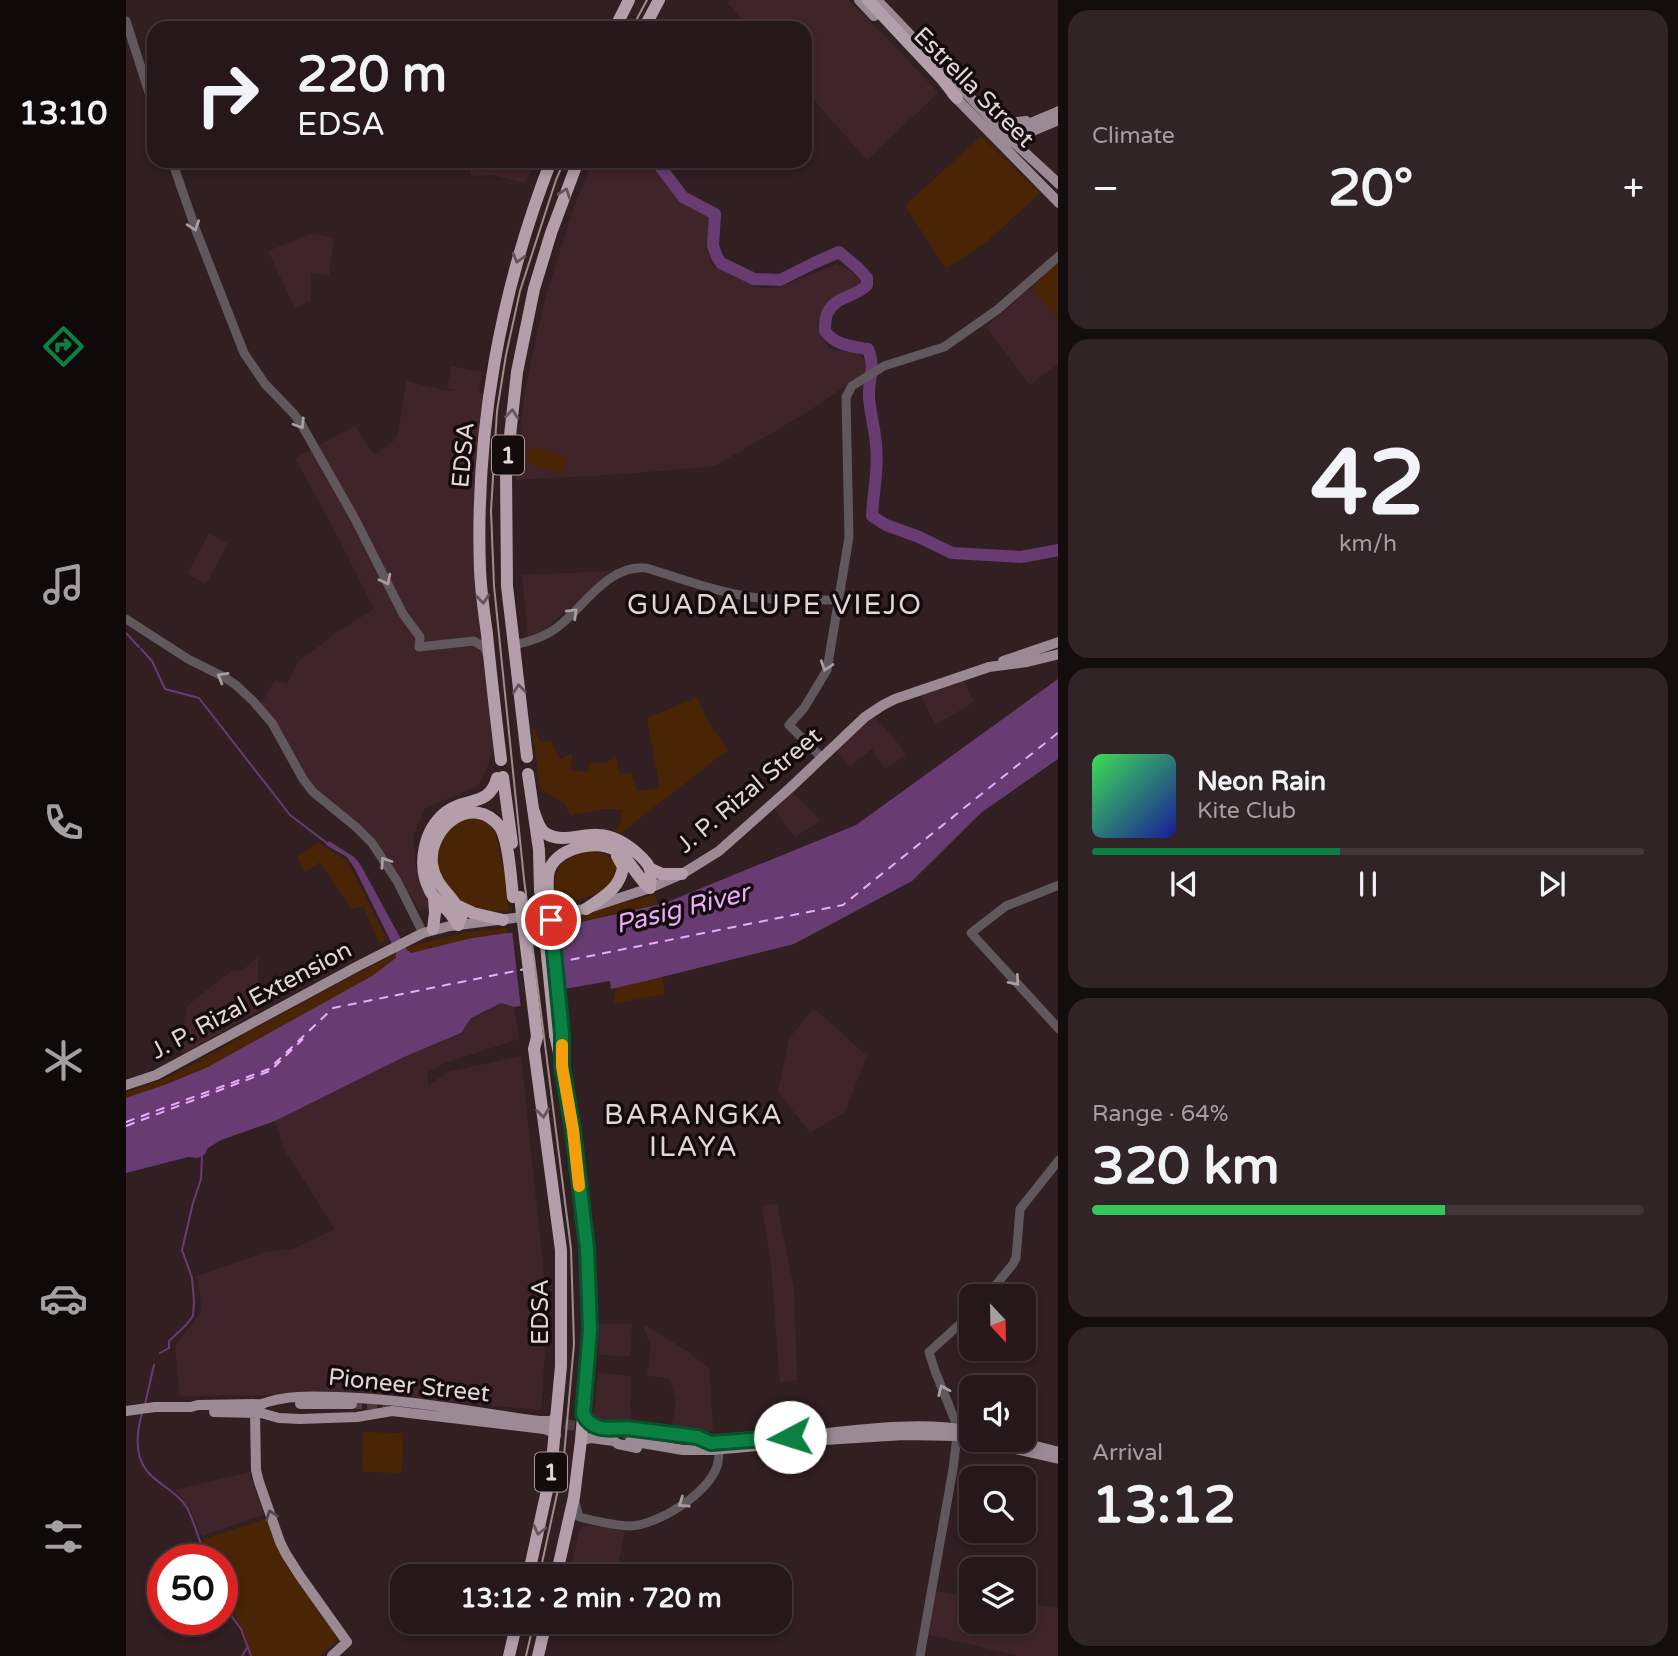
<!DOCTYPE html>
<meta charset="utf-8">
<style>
body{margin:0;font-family:"Varela Round",sans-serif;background:#312427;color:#f1f3f6;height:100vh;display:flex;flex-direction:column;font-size:26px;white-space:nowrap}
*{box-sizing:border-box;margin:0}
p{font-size:23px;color:#a39fa2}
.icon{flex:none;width:38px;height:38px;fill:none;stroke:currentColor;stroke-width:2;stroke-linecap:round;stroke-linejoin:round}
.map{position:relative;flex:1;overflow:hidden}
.sheet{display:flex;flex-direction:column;gap:10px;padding:10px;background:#140d0e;width:620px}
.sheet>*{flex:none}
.hud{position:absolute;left:21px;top:21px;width:665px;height:147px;border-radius:21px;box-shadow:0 4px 10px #0003,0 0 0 2px #423639;background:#25171a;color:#f1f3f6;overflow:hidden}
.needle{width:46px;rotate:158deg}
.fabs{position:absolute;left:833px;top:1284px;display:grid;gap:14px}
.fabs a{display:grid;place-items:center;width:77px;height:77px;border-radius:14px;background:#25171a;box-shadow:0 4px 10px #0003,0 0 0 2px #423639;font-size:35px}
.speed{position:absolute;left:21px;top:1544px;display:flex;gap:14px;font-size:35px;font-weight:700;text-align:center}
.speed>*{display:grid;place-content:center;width:91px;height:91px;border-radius:50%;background:#25171a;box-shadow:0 4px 10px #0003,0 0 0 2px #423639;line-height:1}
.speed .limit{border:10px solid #d22;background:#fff;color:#111}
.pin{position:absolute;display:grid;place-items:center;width:60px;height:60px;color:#fff;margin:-30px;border:4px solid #fff;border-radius:50%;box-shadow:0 2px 7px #0007}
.me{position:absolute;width:77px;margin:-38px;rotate:265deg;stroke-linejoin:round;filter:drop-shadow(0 0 5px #0008)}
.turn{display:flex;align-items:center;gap:24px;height:147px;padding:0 35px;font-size:32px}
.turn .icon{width:91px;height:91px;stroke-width:2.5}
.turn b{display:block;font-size:49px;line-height:60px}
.big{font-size:52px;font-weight:800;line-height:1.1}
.sheet .tile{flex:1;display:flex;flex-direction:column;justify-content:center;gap:10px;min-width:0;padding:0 24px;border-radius:21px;background:#312427}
.sheet .dial{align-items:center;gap:0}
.dial b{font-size:91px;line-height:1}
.song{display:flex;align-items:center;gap:21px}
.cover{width:84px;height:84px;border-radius:10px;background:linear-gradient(135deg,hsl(130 70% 55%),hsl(240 70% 35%))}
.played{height:7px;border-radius:4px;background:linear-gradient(90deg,#0b8043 45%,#423639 45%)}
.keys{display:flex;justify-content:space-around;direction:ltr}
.heat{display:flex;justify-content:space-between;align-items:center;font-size:38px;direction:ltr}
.charge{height:10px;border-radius:5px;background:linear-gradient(90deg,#34c759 64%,#423639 0)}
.trip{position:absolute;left:264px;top:1564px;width:402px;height:70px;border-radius:21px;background:#25171a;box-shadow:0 4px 10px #0003,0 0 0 2px #423639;font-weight:800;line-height:70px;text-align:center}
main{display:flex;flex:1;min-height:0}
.tabs{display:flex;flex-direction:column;width:126px;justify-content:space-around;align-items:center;background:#0f090a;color:#a39fa2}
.tabs .icon{width:49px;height:49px}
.tabs .current{color:#0b8043}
.tabs b{font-size:32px;color:#f1f3f6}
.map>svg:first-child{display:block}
.built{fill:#3f252a}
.green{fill:#492405}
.water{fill:#683c73}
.pier{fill:#311f22}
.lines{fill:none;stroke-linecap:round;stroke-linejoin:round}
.stream{stroke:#683c73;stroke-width:2}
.river{stroke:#683c73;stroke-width:12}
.ferry{stroke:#ebaafc;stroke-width:2;stroke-dasharray:9 7;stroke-linecap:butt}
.major-tunnel{stroke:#4c3a3d;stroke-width:10;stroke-dasharray:10 5;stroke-linecap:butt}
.minor{stroke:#60585c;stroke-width:9}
.major{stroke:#9b8a94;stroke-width:10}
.highway{stroke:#b39ea9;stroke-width:12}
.tram{stroke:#9c8d8f;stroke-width:2}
.highway-bridge{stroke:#b39ea9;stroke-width:12}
.oneway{stroke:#64545b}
.oneway2{stroke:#a89da0}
.oneway3{stroke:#51444a}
.route-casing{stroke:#07532c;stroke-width:18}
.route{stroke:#0b8043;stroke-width:12}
.slow{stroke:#f59e0b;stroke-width:12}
.labels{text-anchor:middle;stroke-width:7;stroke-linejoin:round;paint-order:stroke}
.shield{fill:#140b0d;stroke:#a5999b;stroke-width:2}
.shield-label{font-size:23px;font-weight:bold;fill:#e3d6d8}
.street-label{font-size:24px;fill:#e3d6d8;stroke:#140b0d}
.water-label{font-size:26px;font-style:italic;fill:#ebaafc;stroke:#140b0d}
.quarter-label{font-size:28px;letter-spacing:2px;fill:#e3d6d8;stroke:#140b0d}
</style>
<main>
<nav class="tabs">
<b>13:10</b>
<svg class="icon current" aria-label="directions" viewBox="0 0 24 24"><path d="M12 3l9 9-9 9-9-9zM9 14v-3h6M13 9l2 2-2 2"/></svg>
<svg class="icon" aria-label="music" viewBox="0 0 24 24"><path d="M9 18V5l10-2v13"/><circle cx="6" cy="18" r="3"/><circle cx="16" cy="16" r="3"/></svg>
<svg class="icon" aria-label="phone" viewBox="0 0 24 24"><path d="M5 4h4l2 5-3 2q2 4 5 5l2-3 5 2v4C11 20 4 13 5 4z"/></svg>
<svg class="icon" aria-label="climate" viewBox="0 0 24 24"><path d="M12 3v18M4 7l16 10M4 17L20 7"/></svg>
<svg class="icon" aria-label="car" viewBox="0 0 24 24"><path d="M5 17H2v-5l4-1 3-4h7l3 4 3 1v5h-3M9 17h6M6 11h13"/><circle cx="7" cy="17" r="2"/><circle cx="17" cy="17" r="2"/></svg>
<svg class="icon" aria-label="filters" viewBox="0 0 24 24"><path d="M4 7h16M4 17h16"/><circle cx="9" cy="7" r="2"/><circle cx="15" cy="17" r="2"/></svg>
</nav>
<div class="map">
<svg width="933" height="1656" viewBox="0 0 933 1656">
<rect width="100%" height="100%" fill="#311f22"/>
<path class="built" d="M604,0H722L763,40L812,93L741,160L679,90V28H624L602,3Z
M342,161H411L399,183L366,175L345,176Z
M467,161H527L533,174L555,200L588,216L581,248L586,265L635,288L654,287L710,264L728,273L735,280L734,288L712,296L698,310L693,332L704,349L733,353L743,370L680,413L589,466L499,474L390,480L394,431L400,384L419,299L448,207Z
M185,234H190L208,238L203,276L184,273L185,301L169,308L142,251Z
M905,288L932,319V364L904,385L860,327Z
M325,366L356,372L353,393L361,394L350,563L368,751L355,781L348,788L299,808L287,836L290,867L301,891L303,906L294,911L252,844L182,783L134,706L149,680L161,684L172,662L216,629L248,609L211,535L169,458L229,426L248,455L270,439L276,411L280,381L313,389L330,391L321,388Z
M83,533L102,544L80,584L61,574Z
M485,571L414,634L402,637L396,575Z
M838,681L848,702L809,725L795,696Z
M748,716L768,738L780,755L759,769L746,749L724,767L710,751Z
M667,793L695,821L669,837L648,809Z
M132,957V1011L58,1054L54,1048L61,1006L105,971L117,970Z
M375,1003L388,1007L393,1039L317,1064L301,1073L303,1085L322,1072L395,1056L422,1313L415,1410L244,1395L54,1396L49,1346L76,1311L71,1276L140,1252L167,1249L209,1229L159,1151L149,1121L278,1057L335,1033L345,1018Z
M688,1008L741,1056L719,1112L684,1133L652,1091L663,1038Z
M651,1204L668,1288L671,1380L654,1383L645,1265L636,1206Z
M472,1324H506L504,1356L472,1355Z
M518,1324L561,1351L583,1368L587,1428L583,1432L545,1429L550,1401L543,1378L521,1376L525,1347L518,1329Z
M472,1373L505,1376L504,1405L506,1424L467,1420Z
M123,1472L139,1514L76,1536L65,1512L49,1490Z
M463,1525L499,1531L489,1577H443L453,1531L457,1527Z
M809,1591L845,1596V1622H898V1603L932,1608V1656H894L802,1635Z"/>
<path class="green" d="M855,136L914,193L862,241L820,269L781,209V204Z
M932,262V319L905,288Z
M406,446L441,457L435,474L400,462Z
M571,697L581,720L602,750L491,836L488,833L494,823L496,809H477L444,816L438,803L414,789L406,729L408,728L415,743L425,740L434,759L446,753L445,770L461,772L465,762C476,765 481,764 490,756L494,775L505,773L511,791L531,788L533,784L521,718Z
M346,818C356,819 365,822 369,832L377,866L383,911L362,912L347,909L333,901L312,872V846L326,825Z
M192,843L221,860L261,939L253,943L237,906L225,909L194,862L179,872L171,857Z
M457,852C473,850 491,855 492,875L475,893L449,901L430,904C427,875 427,863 457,852Z
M529,894L531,904L431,927L432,922Z
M381,928V934L346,938L285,953L281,950L280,947L342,932Z
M270,953V958L268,961L247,976L82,1067L41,1084L0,1098V1092C45,1080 86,1053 126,1030C174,1004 222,978 270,953Z
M536,976L539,994L488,1004L490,985Z
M237,1432L277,1433L276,1473L236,1472Z
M142,1518L163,1569L213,1640L193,1656H126L113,1622L96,1597V1559H82L75,1540Z"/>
<path class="water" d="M932,679V759L856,812L786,881L668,944L524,980L485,989L484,981L438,989V999L388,1007L375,1003L345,1018L335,1033L278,1057L149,1121L95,1140L82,1148L78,1155L72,1158L62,1157L0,1173V1098L41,1084L82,1067L246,976L270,958V952L229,869L221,857L200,845L203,841L228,857L234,864L281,950L285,953L346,938L442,925L539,903L730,825Z"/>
<path class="pier" d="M430,924L439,1002L395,1010L386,930Z"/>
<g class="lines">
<path class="stream" d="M0,633L13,647
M15,649L26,661L39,689L73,698L164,815L202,844
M34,1353L43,1348V1341L60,1325L67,1316L68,1301L66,1278L56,1250L67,1203L75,1179L76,1157
M19,1404L28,1365
M16,1413C11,1431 8,1455 21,1471C32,1485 51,1491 61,1508C69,1523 74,1543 80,1559
M96,1603L115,1629L125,1656
M116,1656L121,1648"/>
<path class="river" d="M530,161L557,197L589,214L587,246L591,257L595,263L628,279L654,280L688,263L713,252L732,268L741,278V285C729,298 708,296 701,314C699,319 699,326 699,331C710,346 725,346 742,349C750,369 742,378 743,397C744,413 749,429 750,445C753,469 747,492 746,516L760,525L793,537L826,553L895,557L933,550"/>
<path class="ferry" d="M429,963L717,905L933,732
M0,1122L143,1069L207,1008L399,969
M0,1126L144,1071L177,1039"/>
<path class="major-tunnel" d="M226,1404H262
M424,1422L463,1428
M483,1431L504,1435"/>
<path class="minor" d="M0,21L28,108
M46,161L71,233L118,353L139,384L168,414L174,422L229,519L277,614L294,637L293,647L348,641L359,648L361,654
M0,619L62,659L98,677L110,685L128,702L146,723L177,779L187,792L230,827L246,843L271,881L297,933
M388,645C405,641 419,637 433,626C458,606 483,564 520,568C554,578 590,592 625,597C654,601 684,600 713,600
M696,758L663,725L678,708L701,670L723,537L720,397L726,386L758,366L818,347L871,310L933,256
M933,885L880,906L845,933L933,1029
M860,1297L887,1264L890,1258L894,1209L933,1160
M449,1502L453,1517C469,1521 487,1525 503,1526C531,1526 583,1493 591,1466C593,1461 593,1454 593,1449
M794,1656L827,1469L832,1428L809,1371L803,1352L845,1314"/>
<path class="major" d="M733,0L748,16
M751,0L880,135L933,184
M826,94L933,203
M864,118L881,123L900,121
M877,138L888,130L933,111
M882,143L885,140L933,120
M877,661L933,642
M0,1085L30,1075L232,966L297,933L324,926L460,909L524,888L556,874L593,851L664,788L739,717L757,705L769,699L863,667L901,662L933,654
M174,1404H226
M133,1405C158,1395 185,1396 212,1397C280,1399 346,1412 414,1421H424L430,1418
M0,1411L29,1407H65L72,1405L137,1404
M88,1412L135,1413
M129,1413L130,1470L133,1482L154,1542L160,1554L174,1576L221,1642L206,1656
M135,1413L153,1418L174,1419L231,1417L266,1411L418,1429L424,1431L430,1435
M457,1414C467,1432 482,1429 500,1428L571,1437L585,1443
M702,1433C744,1428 804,1422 845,1431
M455,1440L465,1438L488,1441L492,1444L511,1448
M850,1440L933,1459
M885,1440L933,1452
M504,1441L557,1450H586L699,1440L778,1435L831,1436L845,1439"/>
<path class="highway" d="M742,0L816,79L831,98
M489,28L503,0
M518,28L533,0
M401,757L381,586L380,472L391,372L408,289L425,233L452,161
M375,760C370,718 365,676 361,634C358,613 355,592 354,570C349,431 374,291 425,161
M402,774L413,850L414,891
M377,777L386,843
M407,809C410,817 412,828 419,833C435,844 456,833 473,835C489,836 501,844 512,854C526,866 526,871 524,888C511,878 505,860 491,851C471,839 436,847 425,866C420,874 422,885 422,894
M525,869L536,874H556
M330,905L347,913L377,920
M460,909C477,897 494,889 497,867L491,856
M332,925L336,915C328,896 309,887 306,864C302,827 347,792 374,827C383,840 385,880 387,897
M332,925C329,920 326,915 322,911C316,904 309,900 304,891C291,866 297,830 320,812C340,796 363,808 371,778
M307,929L309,913L308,898
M429,1035L436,1066L447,1130L461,1248L464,1313L463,1345L455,1440L448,1497L430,1577
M402,1577L425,1472L435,1366V1250L408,1049L411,1037
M383,1656L391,1622
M412,1656L420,1622"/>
<path class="tram" d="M506,28L521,0
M413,1577L431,1494L438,1456L448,1344L445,1249L398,879L368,586L365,511L371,411L380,355L394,291L430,180L438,161
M400,1656L408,1622"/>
<path class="highway-bridge" d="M415,895L429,1035
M394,897L411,1037"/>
</g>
<defs><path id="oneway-chevron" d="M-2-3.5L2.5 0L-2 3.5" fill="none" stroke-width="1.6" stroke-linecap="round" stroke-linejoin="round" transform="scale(1.75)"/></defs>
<g class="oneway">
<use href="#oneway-chevron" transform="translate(439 193) rotate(-70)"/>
<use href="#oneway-chevron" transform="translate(392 258) rotate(106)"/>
<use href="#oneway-chevron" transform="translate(386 414) rotate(-84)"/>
<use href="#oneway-chevron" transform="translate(357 599) rotate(84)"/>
<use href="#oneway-chevron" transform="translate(393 689) rotate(-96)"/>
<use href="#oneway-chevron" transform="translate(417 1113) rotate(83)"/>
<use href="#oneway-chevron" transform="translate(413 1530) rotate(103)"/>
</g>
<g class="oneway2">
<use href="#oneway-chevron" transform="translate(68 226) rotate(71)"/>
<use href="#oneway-chevron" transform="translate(174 424) rotate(58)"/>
<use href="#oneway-chevron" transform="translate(260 580) rotate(63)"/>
<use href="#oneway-chevron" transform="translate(447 613) rotate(-44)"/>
<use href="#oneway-chevron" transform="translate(700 666) rotate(108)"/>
<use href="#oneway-chevron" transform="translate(96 677) rotate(-150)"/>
<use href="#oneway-chevron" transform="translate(259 862) rotate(-124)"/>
<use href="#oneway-chevron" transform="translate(889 981) rotate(49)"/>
<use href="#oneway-chevron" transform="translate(817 1390) rotate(-113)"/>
<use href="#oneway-chevron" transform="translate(557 1503) rotate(146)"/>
</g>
<use class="oneway3" href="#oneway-chevron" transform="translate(145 1515) rotate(-110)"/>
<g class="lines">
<defs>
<path id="route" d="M425,920L436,1034V1066L447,1130L461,1248L464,1329L457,1414C467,1432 482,1429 500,1428L571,1437L585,1443L664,1437"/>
</defs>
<use href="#route" class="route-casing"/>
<use href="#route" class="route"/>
<path class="slow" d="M436,1045V1066L447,1130L453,1186"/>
</g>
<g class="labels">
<g class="shield">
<rect x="366" y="435.5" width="32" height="39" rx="5"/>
<rect x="409" y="1452.5" width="32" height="39" rx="5"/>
</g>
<g class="shield-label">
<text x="382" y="463">1</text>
<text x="425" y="1480">1</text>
</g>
<g class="street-label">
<text transform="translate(848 87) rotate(45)" y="8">Estrella Street</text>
<text transform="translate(337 455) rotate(-85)" y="8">EDSA</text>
<text transform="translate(623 790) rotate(-40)" y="8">J. P. Rizal Street</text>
<text transform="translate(125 1000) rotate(-28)" y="8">J. P. Rizal Extension</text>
<text transform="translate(414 1312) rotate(-90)" y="8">EDSA</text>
<text transform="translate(283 1385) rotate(6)" y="8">Pioneer Street</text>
</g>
<g class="water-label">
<text transform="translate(556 908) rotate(-14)" y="9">Pasig River</text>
</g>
<g class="quarter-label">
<text x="649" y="614">GUADALUPE VIEJO</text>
<text x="568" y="1124">BARANGKA<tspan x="568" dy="32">ILAYA</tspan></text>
</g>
</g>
</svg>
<div class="fabs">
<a><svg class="needle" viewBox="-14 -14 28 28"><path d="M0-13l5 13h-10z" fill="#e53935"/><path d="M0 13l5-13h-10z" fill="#a39fa2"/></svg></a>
<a><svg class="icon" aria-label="sound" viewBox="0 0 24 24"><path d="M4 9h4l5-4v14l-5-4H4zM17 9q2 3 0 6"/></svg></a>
<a><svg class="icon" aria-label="search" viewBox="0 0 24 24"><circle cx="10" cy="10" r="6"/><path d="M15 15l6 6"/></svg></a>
<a><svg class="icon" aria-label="layers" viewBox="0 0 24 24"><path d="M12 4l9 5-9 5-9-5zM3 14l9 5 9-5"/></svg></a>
</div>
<div class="speed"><div class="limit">50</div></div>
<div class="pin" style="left:425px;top:920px;background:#d93025"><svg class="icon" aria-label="arrive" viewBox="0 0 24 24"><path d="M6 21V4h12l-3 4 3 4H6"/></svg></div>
<svg class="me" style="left:664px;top:1437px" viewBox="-20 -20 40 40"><circle r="19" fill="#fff"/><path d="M0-13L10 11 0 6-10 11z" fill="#0b8043"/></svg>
<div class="trip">13:12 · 2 min · 720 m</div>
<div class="hud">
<div class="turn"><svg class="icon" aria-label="right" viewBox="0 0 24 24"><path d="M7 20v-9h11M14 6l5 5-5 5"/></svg><div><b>220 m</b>EDSA</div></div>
</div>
</div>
<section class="sheet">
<div class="tile"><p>Climate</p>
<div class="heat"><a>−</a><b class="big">20°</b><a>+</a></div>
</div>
<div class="tile dial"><b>42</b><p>km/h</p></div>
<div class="tile">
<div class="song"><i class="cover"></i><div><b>Neon Rain</b><p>Kite Club</p></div></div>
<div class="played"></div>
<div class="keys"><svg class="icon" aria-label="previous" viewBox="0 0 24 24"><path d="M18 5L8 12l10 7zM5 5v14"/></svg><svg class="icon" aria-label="pause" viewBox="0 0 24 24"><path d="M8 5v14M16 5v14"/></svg><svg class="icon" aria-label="next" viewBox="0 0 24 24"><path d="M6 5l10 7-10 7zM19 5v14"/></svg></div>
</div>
<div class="tile"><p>Range · 64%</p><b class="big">320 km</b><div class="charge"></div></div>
<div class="tile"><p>Arrival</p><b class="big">13:12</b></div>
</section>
</main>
